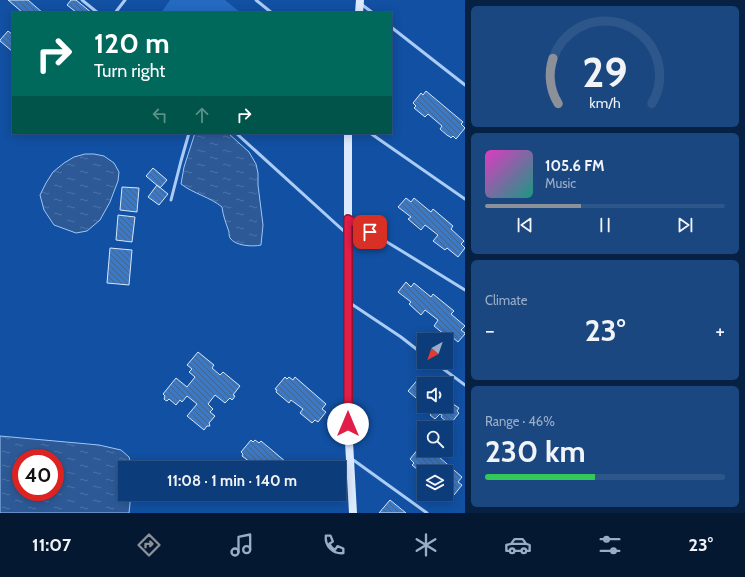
<!DOCTYPE html>
<meta charset="utf-8">
<style>
body{margin:0;font-family:Cabin,sans-serif;background:#1b4781;color:#f1f3f6;height:100vh;display:flex;flex-direction:column;font-size:15px;white-space:nowrap}
*{box-sizing:border-box;margin:0}
p{font-size:13px;color:#9aadc7}
.icon{flex:none;width:22px;height:22px;fill:none;stroke:currentColor;stroke-width:2;stroke-linecap:round;stroke-linejoin:round}
.map{position:relative;flex:1;overflow:hidden}
.details{display:flex;flex-direction:column;gap:6px;padding:6px;background:#072143;width:280px}
.details>*{flex:none}
.banner{position:absolute;left:12px;top:12px;width:380px;height:122px;border-radius:0px;box-shadow:0 2px 10px #0003,0 0 0 1px #2d568b;background:#00695c;color:#fff;overflow:hidden}
.needle{width:26px;rotate:220deg}
.fabs{position:absolute;left:417px;top:333px;display:grid;gap:8px}
.fabs a{display:grid;place-items:center;width:36px;height:36px;border-radius:0px;background:#0d3c7a;box-shadow:0 2px 10px #0003,0 0 0 1px #2d568b;font-size:20px}
.speed{position:absolute;left:12px;top:449px;display:flex;gap:8px;font-size:20px;font-weight:700;text-align:center}
.speed>*{display:grid;place-content:center;width:52px;height:52px;border-radius:50%;background:#0d3c7a;box-shadow:0 2px 10px #0003,0 0 0 1px #2d568b;line-height:1}
.speed .limit{border:6px solid #d22;background:#fff;color:#111}
.pin{position:absolute;display:grid;place-items:center;width:34px;height:34px;color:#fff;margin:-17px;border-radius:8px;box-shadow:0 2px 6px #0006}
.me{position:absolute;width:44px;margin:-22px;rotate:0deg;stroke-linejoin:round;filter:drop-shadow(0 0 3px #0008)}
.turn{display:flex;align-items:center;gap:14px;height:84px;padding:0 16px;font-size:18px}
.turn .icon{width:52px;height:52px;stroke-width:2.5}
.turn b{display:block;font-size:28px;line-height:34px}
.lanes{display:flex;align-items:center;height:38px;padding:0 16px;background:#0003;justify-content:center;gap:20px;direction:ltr}
.lanes .off{opacity:.35}
.big{font-size:30px;font-weight:800;line-height:1.1}
.details .card{flex:1;display:flex;flex-direction:column;justify-content:center;gap:6px;min-width:0;padding:0 14px;border-radius:6px;background:#1b4781}
.details .dial{align-items:center;gap:0}
.dial svg{height:104px;overflow:visible;fill:none;stroke:#2d568b;stroke-width:7;stroke-linecap:round;text-anchor:middle}
.dial text{fill:#f1f3f6;stroke:none}
.song{display:flex;align-items:center;gap:12px}
.cover{width:48px;height:48px;border-radius:6px;background:linear-gradient(135deg,hsl(310 70% 55%),hsl(170 70% 35%))}
.played{height:4px;border-radius:2px;background:linear-gradient(90deg,#8c9099 40%,#2d568b 40%)}
.keys{display:flex;justify-content:space-around;direction:ltr}
.heat{display:flex;justify-content:space-between;align-items:center;font-size:22px;direction:ltr}
.charge{height:6px;border-radius:3px;background:linear-gradient(90deg,#34c759 46%,#2d568b 0)}
.trip{position:absolute;left:118px;top:461px;width:228px;height:40px;border-radius:0px;background:#0d3c7a;box-shadow:0 2px 10px #0003,0 0 0 1px #2d568b;font-weight:800;line-height:40px;text-align:center}
.tabs{display:flex;height:64px;justify-content:space-around;align-items:center;background:#051831;color:#9aadc7}
.tabs .icon{width:28px;height:28px}
.tabs .active{color:#8c9099}
.tabs b{font-size:18px;color:#f1f3f6}
main{display:flex;flex:1;min-height:0}
.map>svg:first-child{display:block}
.green{fill:#246ac1}
.water{fill:url(#water-ripples);stroke:#9dc7f8;fill-rule:evenodd}
.building{fill:url(#building-back-hatch);stroke:#d4e7fe}
.lines{fill:none;stroke-linecap:round;stroke-linejoin:round}
.lane{stroke:#abccf5;stroke-width:3}
.secondary{stroke:#dceafe;stroke-width:8}
.route-casing{stroke:#92132f;stroke-width:10}
.route{stroke:#e11d48;stroke-width:7}
</style>
<main>
<div class="map">
<svg width="465" height="513" viewBox="0 0 465 513">
<defs>
<pattern id="water-ripples" width="26" height="14" patternUnits="userSpaceOnUse"><rect width="26" height="14" fill="#2d5a97"/><path d="M2 4q2-2 4 0t4 0M15 11q2-2 4 0t4 0" fill="none" stroke="#4c73a7"/></pattern>
<pattern id="building-back-hatch" width="6" height="6" patternUnits="userSpaceOnUse"><rect width="6" height="6" fill="#3a79c8"/><path d="M-1 5l2 2M0 0l6 6M5-1l2 2" fill="none" stroke="#426590"/></pattern>
</defs>
<rect width="100%" height="100%" fill="#1150a2"/>
<path class="green" d="M170,0H225L241,13H161Z"/>
<path class="water" d="M195,133H228L249,152L256,164L258,173V185L263,225L261,245C253,247 235,246 230,238C229,236 229,234 229,232C226,223 223,216 222,207C210,197 194,194 181,184L184,167Z
M85,154H94L104,156L114,163L119,172L118,181L110,202L100,220L87,231L76,233L54,225L44,210L40,195L46,183L53,172L64,163L74,157Z
M0,436L99,445L121,450L129,457L132,468H125V494H131L129,513H0ZM21,458H55V492H21Z"/>
<path class="building" d="M8,0H28L43,13H23Z
M71,0H76L92,13H77L67,5Z
M8,31L13,35V52L0,41V40Z
M426,91L463,122L461,124L465,128L456,139L453,136L451,138L449,136H448L440,129L442,126L428,114L425,117L414,108L416,106L413,103L421,93L423,95Z
M153,168L167,180L160,188L146,176Z
M157,185L168,194L159,205L148,197Z
M122,187L139,188L137,212L120,210Z
M406,198L411,202L414,198L431,212L433,209L453,226L451,229L464,241L461,244L465,248L458,257L447,248L445,250L433,241L438,235L425,225L421,230L408,219L411,217L398,207Z
M118,215L135,217L132,242L116,240Z
M110,248L132,250L129,285L107,283Z
M406,282L411,287L414,283L431,297L433,294L454,311L451,314L465,326L461,330L465,333V334L458,342L447,333L445,335L434,326L438,320L425,310L421,315L409,304L411,302L398,292Z
M198,352L214,365L212,368L220,375L223,372L240,386L233,395L235,396L233,399L232,400L230,398L225,403L215,395L208,404L213,409L210,412L215,416L209,423L210,426H207L204,430L187,416L197,404L187,396L182,402L180,400L176,405L169,399L167,401L165,400L164,399L165,396L163,394L176,378L187,387L195,377L189,372L192,369L187,365Z
M285,377L287,379L289,377L293,380L295,377L326,404L322,409L326,412L318,422L315,420L312,423L300,413L303,409L291,400L289,403L276,392L277,390L275,389Z
M420,377L424,381L425,380L429,383L424,384V406H446V398L448,399L446,401L451,406L453,404L459,408L457,411L459,413L452,422L450,420L448,423L441,417L442,415L440,414L435,419L430,415L433,412L427,406L423,410L416,404L421,399L417,396L416,398L408,391Z
M251,440L253,442L255,440L259,443L261,441L292,467L291,468H263L257,463L255,466L242,456L243,454L241,452Z
M419,448L424,451L425,450H427L429,452L431,450L462,477L458,482L462,485L454,495L451,493L448,496L446,494V472H427L426,471L423,474L412,465L414,463L410,459Z
M390,500L406,513H379Z"/>
<g class="lines">
<path class="lane" d="M82,0L98,13
M256,0L272,13
M361,4L373,13
M115,13L125,0
M391,27L465,85
M236,133L346,233
M370,133L465,199
M171,200L181,161L189,133
M349,219L405,253L465,290
M350,303L401,337L424,355
M434,362L465,385
M352,459L427,513"/>
<path class="secondary" d="M359,13L360,0
M348,133V424L353,513"/>
</g>
<g class="lines">
<defs>
<path id="route" d="M348,424V219L370,232"/>
</defs>
<use href="#route" class="route-casing"/>
<use href="#route" class="route"/>
</g>
</svg>
<div class="fabs">
<a><svg class="needle" viewBox="-14 -14 28 28"><path d="M0-13l5 13h-10z" fill="#e53935"/><path d="M0 13l5-13h-10z" fill="#9aadc7"/></svg></a>
<a><svg class="icon" aria-label="sound" viewBox="0 0 24 24"><path d="M4 9h4l5-4v14l-5-4H4zM17 9q2 3 0 6"/></svg></a>
<a><svg class="icon" aria-label="search" viewBox="0 0 24 24"><circle cx="10" cy="10" r="6"/><path d="M15 15l6 6"/></svg></a>
<a><svg class="icon" aria-label="layers" viewBox="0 0 24 24"><path d="M12 4l9 5-9 5-9-5zM3 14l9 5 9-5"/></svg></a>
</div>
<div class="speed"><div class="limit">40</div></div>
<div class="pin" style="left:370px;top:232px;background:#d93025"><svg class="icon" aria-label="arrive" viewBox="0 0 24 24"><path d="M6 21V4h12l-3 4 3 4H6"/></svg></div>
<svg class="me" style="left:348px;top:424px" viewBox="-20 -20 40 40"><circle r="19" fill="#fff"/><path d="M0-13L10 11 0 6-10 11z" fill="#e11d48"/></svg>
<div class="trip">11:08 · 1 min · 140 m</div>
<div class="banner">
<div class="turn"><svg class="icon" aria-label="right" viewBox="0 0 24 24"><path d="M7 20v-9h11M14 6l5 5-5 5"/></svg><div><b>120 m</b>Turn right</div></div>
<div class="lanes"><svg class="icon off" aria-label="left" viewBox="0 0 24 24"><path d="M17 20v-9H6M10 6l-5 5 5 5"/></svg><svg class="icon off" aria-label="ahead" viewBox="0 0 24 24"><path d="M12 20V5M6 11l6-6 6 6"/></svg><svg class="icon" aria-label="right" viewBox="0 0 24 24"><path d="M7 20v-9h11M14 6l5 5-5 5"/></svg></div>
</div>
</div>
<section class="details">
<div class="card dial"><svg viewBox="0 0 100 80">
<path d="M14 69A42 42 0 1 1 86 69"/>
<path d="M14 69A42 42 0 0 1 10 34" stroke="#8c9099"/>
<text x="50" y="56" font-size="32" font-weight="700">29</text>
<text x="50" y="72" font-size="11">km/h</text>
</svg></div>
<div class="card">
<div class="song"><i class="cover"></i><div><b>105.6 FM</b><p>Music</p></div></div>
<div class="played"></div>
<div class="keys"><svg class="icon" aria-label="previous" viewBox="0 0 24 24"><path d="M18 5L8 12l10 7zM5 5v14"/></svg><svg class="icon" aria-label="pause" viewBox="0 0 24 24"><path d="M8 5v14M16 5v14"/></svg><svg class="icon" aria-label="next" viewBox="0 0 24 24"><path d="M6 5l10 7-10 7zM19 5v14"/></svg></div>
</div>
<div class="card"><p>Climate</p>
<div class="heat"><a>−</a><b class="big">23°</b><a>+</a></div>
</div>
<div class="card"><p>Range · 46%</p><b class="big">230 km</b><div class="charge"></div></div>
</section>
</main>
<nav class="tabs">
<b>11:07</b>
<svg class="icon active" aria-label="directions" viewBox="0 0 24 24"><path d="M12 3l9 9-9 9-9-9zM9 14v-3h6M13 9l2 2-2 2"/></svg>
<svg class="icon" aria-label="music" viewBox="0 0 24 24"><path d="M9 18V5l10-2v13"/><circle cx="6" cy="18" r="3"/><circle cx="16" cy="16" r="3"/></svg>
<svg class="icon" aria-label="phone" viewBox="0 0 24 24"><path d="M5 4h4l2 5-3 2q2 4 5 5l2-3 5 2v4C11 20 4 13 5 4z"/></svg>
<svg class="icon" aria-label="climate" viewBox="0 0 24 24"><path d="M12 3v18M4 7l16 10M4 17L20 7"/></svg>
<svg class="icon" aria-label="car" viewBox="0 0 24 24"><path d="M5 17H2v-5l4-1 3-4h7l3 4 3 1v5h-3M9 17h6M6 11h13"/><circle cx="7" cy="17" r="2"/><circle cx="17" cy="17" r="2"/></svg>
<svg class="icon" aria-label="filters" viewBox="0 0 24 24"><path d="M4 7h16M4 17h16"/><circle cx="9" cy="7" r="2"/><circle cx="15" cy="17" r="2"/></svg>
<b>23°</b>
</nav>
